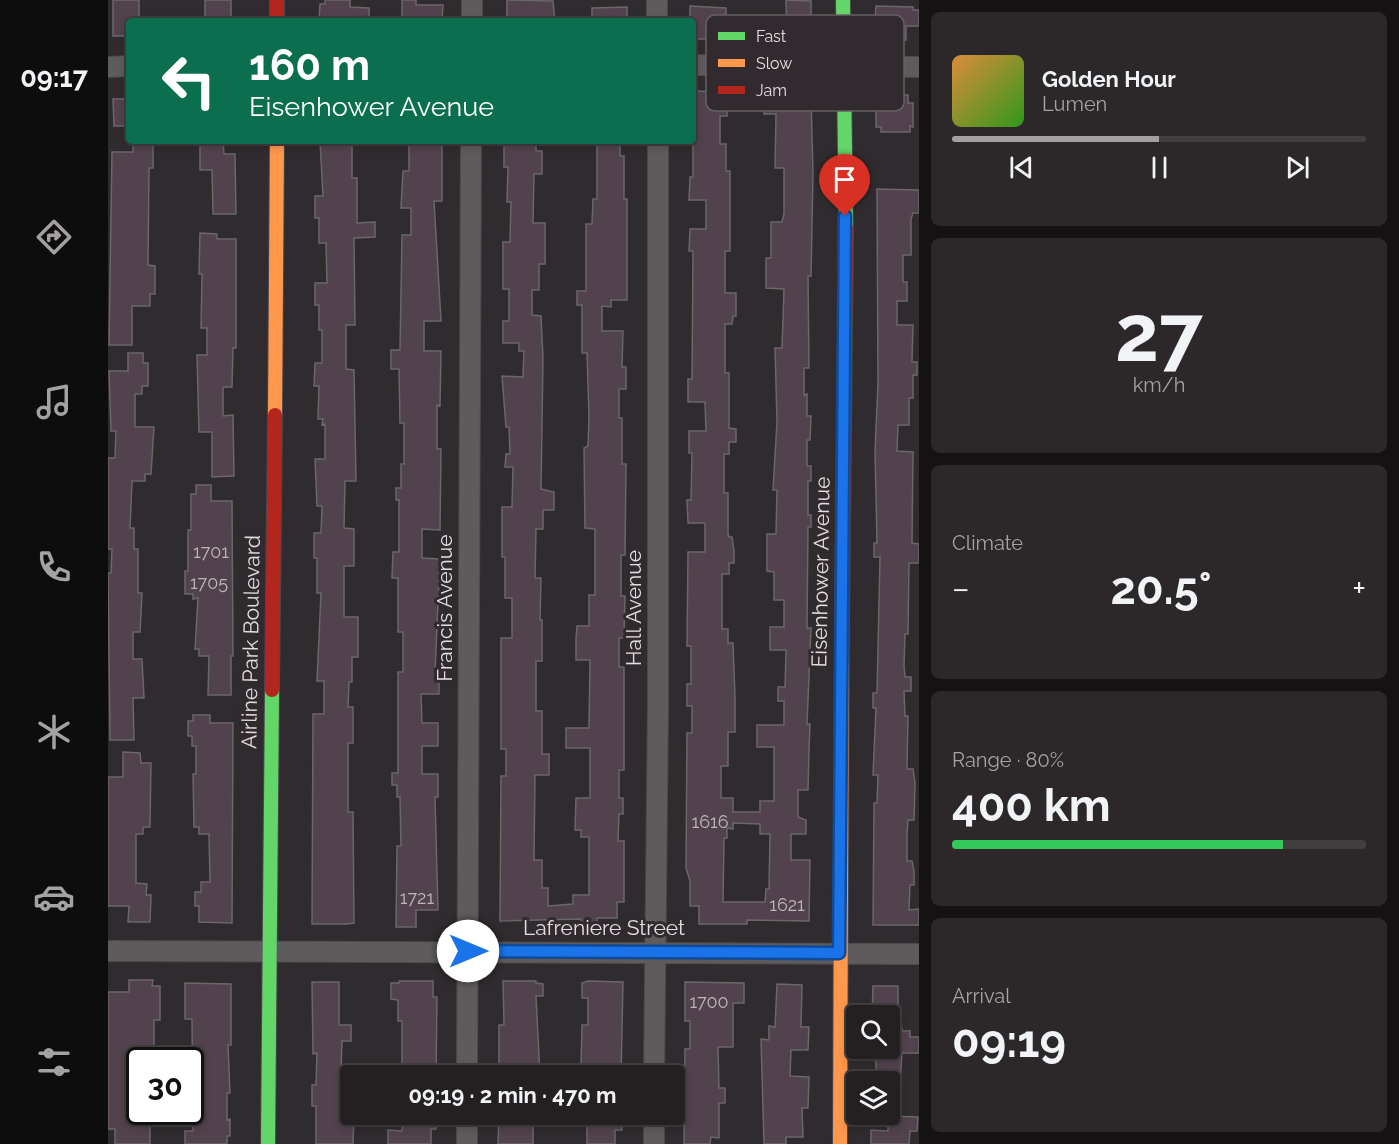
<!DOCTYPE html>
<meta charset="utf-8">
<style>
body{margin:0;font-family:Raleway,sans-serif;background:#2c282a;color:#f1f3f6;height:100vh;display:flex;flex-direction:column;font-size:22px;white-space:nowrap}
*{box-sizing:border-box;margin:0}
p{font-size:20px;color:#a3a3a5}
.icon{flex:none;width:33px;height:33px;fill:none;stroke:currentColor;stroke-width:2;stroke-linecap:round;stroke-linejoin:round}
.map{position:relative;flex:1;overflow:hidden}
.panel{display:flex;flex-direction:column;gap:12px;padding:12px;background:#141213;width:480px}
.panel>*{flex:none}
.top-card{position:absolute;left:18px;top:18px;width:570px;height:126px;border-radius:6px;box-shadow:0 3px 9px #0003,0 0 0 2px #413e40;background:#0b6e4f;color:#fff;overflow:hidden}
.fabs{position:absolute;left:738px;top:1005px;display:grid;gap:12px}
.fabs a{display:grid;place-items:center;width:54px;height:54px;border-radius:6px;background:#242022;box-shadow:0 3px 9px #0003,0 0 0 2px #413e40;font-size:30px}
.speed{position:absolute;left:18px;top:1047px;display:flex;gap:12px;font-size:30px;font-weight:700;text-align:center}
.speed>*{display:grid;place-content:center;width:78px;height:78px;border-radius:50%;background:#242022;box-shadow:0 3px 9px #0003,0 0 0 2px #413e40;line-height:1}
.speed .limit{border:3px solid #111;border-radius:9px;background:#fff;color:#111}
.pin{position:absolute;display:grid;place-items:center;width:51px;height:51px;color:#fff;margin:-62px -26px;border-radius:50% 50% 50% 0;rotate:-45deg;box-shadow:0 0 6px #0007}
.pin .icon{rotate:45deg}
.me{position:absolute;width:66px;margin:-33px;rotate:90deg;stroke-linejoin:round;filter:drop-shadow(0 0 4px #0008)}
.turn{display:flex;align-items:center;gap:21px;height:126px;padding:0 24px;font-size:27px}
.turn .icon{width:78px;height:78px;stroke-width:2.5}
.turn b{display:block;font-size:42px;line-height:51px}
.big{font-size:45px;font-weight:700;line-height:1.1}
.panel .widget{flex:1;display:flex;flex-direction:column;justify-content:center;gap:9px;min-width:0;padding:0 21px;border-radius:9px;background:#2c282a}
.panel .dial{align-items:center;gap:0}
.dial b{font-size:78px;line-height:1}
.song{display:flex;align-items:center;gap:18px}
.cover{width:72px;height:72px;border-radius:9px;background:linear-gradient(135deg,hsl(30 70% 55%),hsl(110 70% 35%))}
.played{height:6px;border-radius:3px;background:linear-gradient(90deg,#a49fa2 50%,#413e40 50%)}
.keys{display:flex;justify-content:space-around;direction:ltr}
.heat{display:flex;justify-content:space-between;align-items:center;font-size:33px;direction:ltr}
.charge{height:9px;border-radius:4px;background:linear-gradient(90deg,#34c759 80%,#413e40 0)}
.trip{position:absolute;left:232px;top:1065px;width:345px;height:60px;border-radius:6px;background:#242022;box-shadow:0 3px 9px #0003,0 0 0 2px #413e40;font-weight:700;line-height:60px;text-align:center}
main{display:flex;flex:1;min-height:0}
.dock{display:flex;flex-direction:column;width:108px;justify-content:space-around;align-items:center;background:#0e0d0e;color:#a3a3a5}
.dock .icon{width:42px;height:42px}
.dock .on{color:#a49fa2}
.dock b{font-size:27px;color:#f1f3f6}
.map>svg:first-child{display:block}
.building{fill:#52424d;stroke:#6a6769;stroke-width:1.5;fill-rule:evenodd}
.lines{fill:none;stroke-linecap:round;stroke-linejoin:round}
.street-casing{stroke:#4c484b;stroke-width:22}
.fast-casing{stroke:#4c484b;stroke-width:16}
.slow-casing{stroke:#4c484b;stroke-width:16}
.jam-casing{stroke:#4c484b;stroke-width:16}
.street{stroke:#5e5b5d;stroke-width:20}
.fast{stroke:#63d668;stroke-width:14}
.slow{stroke:#ff974d;stroke-width:14}
.jam{stroke:#b3261e;stroke-width:14}
.route-casing{stroke:#114b97;stroke-width:15}
.route{stroke:#1a73e8;stroke-width:10}
.labels{text-anchor:middle;stroke-width:6;stroke-linejoin:round;paint-order:stroke}
.number-label{font-size:18px;fill:#beb6bb}
.street-label{font-size:21px;fill:#e2dde0;stroke:#312a2e}
.key{fill:#312a2e;stroke:#666063;stroke-width:1.5}
.key-label{font-size:16px;fill:#e2dde0}
</style>
<main>
<nav class="dock">
<b>09:17</b>
<svg class="icon on" aria-label="directions" viewBox="0 0 24 24"><path d="M12 3l9 9-9 9-9-9zM9 14v-3h6M13 9l2 2-2 2"/></svg>
<svg class="icon" aria-label="music" viewBox="0 0 24 24"><path d="M9 18V5l10-2v13"/><circle cx="6" cy="18" r="3"/><circle cx="16" cy="16" r="3"/></svg>
<svg class="icon" aria-label="phone" viewBox="0 0 24 24"><path d="M5 4h4l2 5-3 2q2 4 5 5l2-3 5 2v4C11 20 4 13 5 4z"/></svg>
<svg class="icon" aria-label="climate" viewBox="0 0 24 24"><path d="M12 3v18M4 7l16 10M4 17L20 7"/></svg>
<svg class="icon" aria-label="car" viewBox="0 0 24 24"><path d="M5 17H2v-5l4-1 3-4h7l3 4 3 1v5h-3M9 17h6M6 11h13"/><circle cx="7" cy="17" r="2"/><circle cx="17" cy="17" r="2"/></svg>
<svg class="icon" aria-label="filters" viewBox="0 0 24 24"><path d="M4 7h16M4 17h16"/><circle cx="9" cy="7" r="2"/><circle cx="15" cy="17" r="2"/></svg>
</nav>
<div class="map">
<svg width="811" height="1144" viewBox="0 0 811 1144">
<rect width="100%" height="100%" fill="#302b2e"/>
<path class="building" d="M5,0H31V21H21V36H5Z
M97,0H123V21H97Z
M217,0H242V7L261,8V21L211,20L212,4H217Z
M294,0H308V5H335L334,19L294,21Z
M399,0L445,1L447,21H399Z
M678,0L703,1V40H679Z
M582,6L618,8V21H612V39H588V20H582Z
M768,6L805,7V10H811V26H798V40H775V21H767Z
M519,7V20L484,21V8Z
M585,91L619,92V116H612V144H618V171H622V251H617V293H628V316H625L624,324H617V373H621V428L628,429V442H621V454H616V493H620V534L621,537H624L626,550V563H621V574H614V629H620V643H625L627,697V732H620V766H613V798H625V812H652V801H666V747H649V725H676V701H670V687H677L678,650H662V627H676V600H666V572L659,571V534H668L669,490H665L669,422L667,348H674L676,289L658,288V258H663V222H674L676,214V168H667L668,114H656V96H703L705,174L703,276H700L701,368H696V395L699,394V416H703L702,440H699V466H703V481H700V515H703V527H700L699,628H703L699,724H702L701,750L700,790H690V817L698,820V834H683V860H702L701,921L639,920V924H591V906H582V881L578,868L579,733H584V706H579V684H583V646H579L580,552H597V523H580L579,500H583L584,453H581V431H598L597,402H580V379H584L585,251H581L582,229H598V200H581L582,177H585ZM625,823L652,824V834H662L661,889H658L657,902H615L616,838H619V828L625,829Z
M777,95H800V103H805V127L802,126V132H773V127H768V103H776Z
M5,99H21V126H6Z
M25,141H45V168H41L40,265L47,266V294H42V306H24V345H1L4,152H25Z
M92,141H115L116,154H127L128,214H105L104,170H92Z
M212,141L244,142V178H249V223L267,222V237L246,238L247,325H238V369L246,370L248,481H237L236,528L246,529V566H236V617H250V657H244V682H241L240,707H245V743H240V812H245L246,923L239,924H204L205,714H216V681H209L213,593H209V558H206V533H213L214,506H209L207,459H217V424L214,425L215,419H210L211,386H206L207,363H214V330H211V305H207V283H219L218,243H211V218H207V196H215Z
M301,141H334V201H326L333,321H316V351H333L332,406L329,405V449H333L332,530L314,529V558L332,559L327,672H331V694H313L314,723H330V746H314V774H330V797H327L330,910H308V927H288L289,846H293L292,797H289V785H284V773H290V672H295V632H290V578H284L285,552H291V500H288V488H293V464H296V423H292L291,369H283V350H292L294,235H303V208H293L295,171H301Z
M414,141H428V151H434V174H426L425,223H437V264H431V290H424V315L433,316L435,358L433,489L446,492V510H435V529H428L427,578H433L432,620H434V661H428V711H434V754H441V775H427L426,860H434V888H440V906L465,904V895H481V837H473V830H467L468,798H482V748H458V728H481L482,660H468V639L469,626H481V595H487V529L477,528L476,448L480,446L481,417L479,353H474V305H469V291H478V224H484L485,199H489V141H512V156H516V199H519V300H503V307L494,306V331H515L514,367H518V389H511V418H514V464H518L517,555H513V596H517L516,638H511V667H516V770H511V798H515V814H511L510,841H516V902H509V918H489V926H473V919L392,921L393,776H398V749H393V638H404V598H397V557H394V507H404L405,467H397L398,454H402L401,427H398L394,376L415,377L416,351H411V343H395V321H401V289H395V242H402L403,202H399L400,167H396V145H414Z
M769,189L811,190V213H805L803,219V255H795V282H799V301H789V325H805L804,362H809V375H805V398H801V425H790L789,451L805,452L804,543L811,544V563H801L800,634H797L796,666L797,677H803V691H796L797,716H800L799,769H805L807,783L806,820H800L799,834V861H804L806,871V885H802L801,910L811,909V925H765L766,803H769L770,775H765L768,708H765V693H769L772,557H766V543H769L767,451L770,384Z
M92,233L109,234V239H128V348H125L124,387H115V416L125,415L126,476L104,477V432H91L89,355H99V328H93L94,274H91Z
M20,353H35V363H40V386H34V394H27V427H46L43,474H37V481H24L22,528H26V549H30V593H34L32,632H25V659H34L36,698H25L26,740H2L0,573H3L4,549H0V458H7L8,431H3L1,371H20Z
M88,485H103V501H124L125,656H123V695H100L101,656H91V649H87L90,598L85,599V594H77V571H80V530H83V494H88Z
M85,715H102V723H125L124,923L91,922V906H87V892H93V882H102L101,834H91V827H86L85,774H88V746H84V736H80V721H85Z
M15,752L32,753L33,763H43L42,827H35V834H28V883L39,884L38,895H43L42,922H20L21,906H0V777H15Z
M21,980H45L44,986H52V1020H46V1051H40V1060H32V1112H42V1144H7V1129H0V992H21Z
M291,981H325V997H329L328,1076H294V1021H290V1000L283,999V983H291Z
M395,981H428V983L435,984V996H428L432,1076H413V1065H391V1025H396Z
M480,981L515,982L513,1076H481V1065H473L474,1025H480V998H474V983Z
M204,982H231V1025H243V1041H234L233,1070H242L243,1113L246,1114L245,1144H208V1106H204V1085H208L209,1053L205,1054Z
M577,982L636,983V1003H625V1047H610L611,1088H617V1103H611V1138L603,1137L602,1144H576L577,1049H582V1021H577Z
M77,983L123,984V1045H120L122,1093H119V1120L122,1119V1136H119V1144H77V1131H85L84,1019H77Z
M669,984L694,985L693,1027H701L700,1050H683L682,1076L701,1077L700,1108H694L695,1137H678V1144H656L653,1039L661,1040V1026L667,1027Z
M765,986H790V1016H764Z
M782,1028H794V1031H802V1037H811V1053H794L792,1082H769L767,1048H782Z
M295,1114H328V1129H323V1144H280V1130L294,1131Z
M391,1114H425V1144H390Z
M479,1114H514V1130H507V1144H479Z
M780,1116L810,1117L809,1131H802L801,1144H763V1130L780,1131Z"/>
<g class="lines">
<defs>
<path id="street" d="M549,0V21
M364,21V0
M585,65L811,67
M0,67L21,66
M0,951L811,954
M359,1076L363,141
M546,1076L550,706V141
M359,1144V1114
M546,1144V1114"/>
<path id="fast" d="M735,0L738,228
M160,1144L164,690"/>
<path id="slow" d="M167,415L169,141
M732,1144L734,621"/>
<path id="jam" d="M169,0V21
M734,621L738,228
M164,690L167,415"/>
</defs>
<use href="#street" class="street-casing"/>
<use href="#fast" class="fast-casing"/>
<use href="#slow" class="slow-casing"/>
<use href="#jam" class="jam-casing"/>
<use href="#street" class="street"/>
<use href="#fast" class="fast"/>
<use href="#slow" class="slow"/>
<use href="#jam" class="jam"/>
</g>
<g class="lines">
<defs>
<path id="route" d="M360,951L731,953L737,216"/>
</defs>
<use href="#route" class="route-casing"/>
<use href="#route" class="route"/>
</g>
<g class="labels">
<g class="number-label">
<text x="103" y="558">1701</text>
<text x="101" y="589">1705</text>
<text x="602" y="828">1616</text>
<text x="309" y="904">1721</text>
<text x="679" y="911">1621</text>
<text x="601" y="1008">1700</text>
</g>
<g class="street-label">
<text transform="translate(713 572) rotate(-89)" y="7">Eisenhower Avenue</text>
<text transform="translate(337 608) rotate(-90)" y="7">Francis Avenue</text>
<text transform="translate(526 608) rotate(-90)" y="7">Hall Avenue</text>
<text transform="translate(143 642) rotate(-89)" y="7">Airline Park Boulevard</text>
<text x="496" y="935">Lafreniere Street</text>
</g>
</g>
<rect x="598" y="15" width="198" height="96" rx="9" class="key"/>
<rect x="610" y="32" width="27" height="8" fill="#63d668"/>
<rect x="610" y="59" width="27" height="8" fill="#ff974d"/>
<rect x="610" y="86" width="27" height="8" fill="#b3261e"/>
<g class="key-label">
<text x="648" y="42">Fast</text>
<text x="648" y="69">Slow</text>
<text x="648" y="96">Jam</text>
</g>
</svg>
<div class="fabs">
<a><svg class="icon" aria-label="search" viewBox="0 0 24 24"><circle cx="10" cy="10" r="6"/><path d="M15 15l6 6"/></svg></a>
<a><svg class="icon" aria-label="layers" viewBox="0 0 24 24"><path d="M12 4l9 5-9 5-9-5zM3 14l9 5 9-5"/></svg></a>
</div>
<div class="speed"><div class="limit">30</div></div>
<div class="pin" style="left:737px;top:216px;background:#d93025"><svg class="icon" aria-label="arrive" viewBox="0 0 24 24"><path d="M6 21V4h12l-3 4 3 4H6"/></svg></div>
<svg class="me" style="left:360px;top:951px" viewBox="-20 -20 40 40"><circle r="19" fill="#fff"/><path d="M0-13L10 11 0 6-10 11z" fill="#1a73e8"/></svg>
<div class="trip">09:19 · 2 min · 470 m</div>
<div class="top-card">
<div class="turn"><svg class="icon" aria-label="left" viewBox="0 0 24 24"><path d="M17 20v-9H6M10 6l-5 5 5 5"/></svg><div><b>160 m</b>Eisenhower Avenue</div></div>
</div>
</div>
<section class="panel">
<div class="widget">
<div class="song"><i class="cover"></i><div><b>Golden Hour</b><p>Lumen</p></div></div>
<div class="played"></div>
<div class="keys"><svg class="icon" aria-label="previous" viewBox="0 0 24 24"><path d="M18 5L8 12l10 7zM5 5v14"/></svg><svg class="icon" aria-label="pause" viewBox="0 0 24 24"><path d="M8 5v14M16 5v14"/></svg><svg class="icon" aria-label="next" viewBox="0 0 24 24"><path d="M6 5l10 7-10 7zM19 5v14"/></svg></div>
</div>
<div class="widget dial"><b>27</b><p>km/h</p></div>
<div class="widget"><p>Climate</p>
<div class="heat"><a>−</a><b class="big">20.5°</b><a>+</a></div>
</div>
<div class="widget"><p>Range · 80%</p><b class="big">400 km</b><div class="charge"></div></div>
<div class="widget"><p>Arrival</p><b class="big">09:19</b></div>
</section>
</main>
